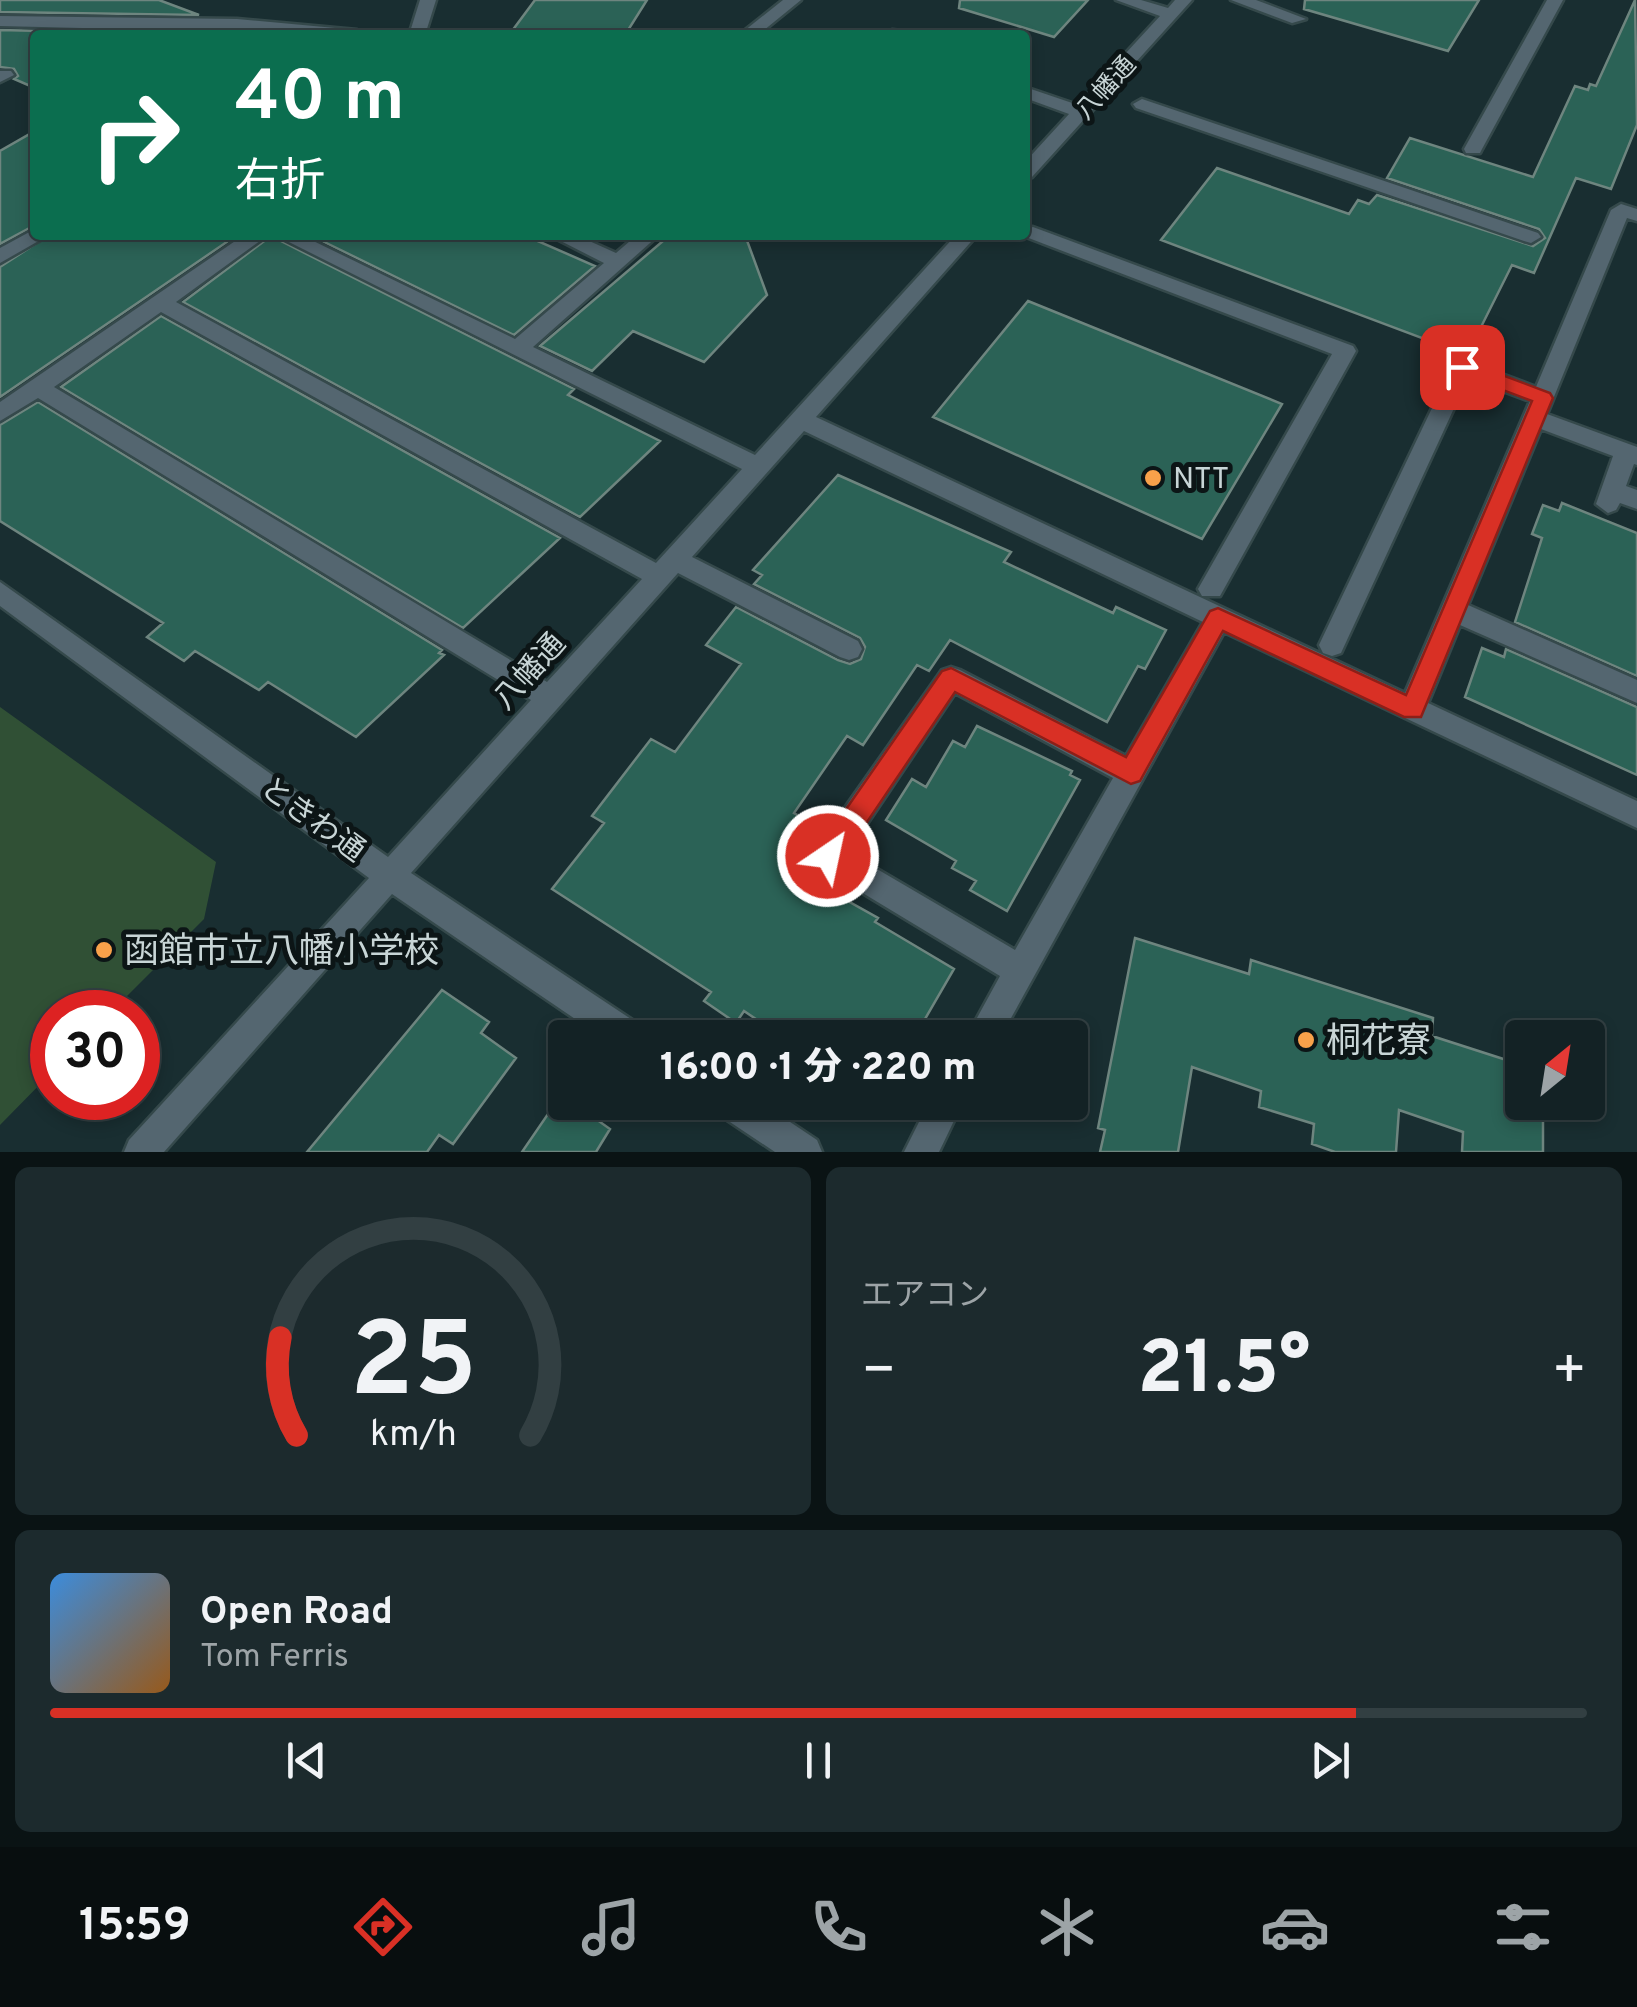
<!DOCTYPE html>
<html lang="ja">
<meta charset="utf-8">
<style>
body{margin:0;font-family:Overpass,"Noto Sans JP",sans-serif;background:#1c2a2d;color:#f1f3f6;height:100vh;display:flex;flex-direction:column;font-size:38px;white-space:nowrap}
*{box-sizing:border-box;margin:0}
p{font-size:32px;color:#9da4a7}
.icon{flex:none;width:55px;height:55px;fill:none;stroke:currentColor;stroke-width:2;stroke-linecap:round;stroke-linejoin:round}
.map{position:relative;height:1152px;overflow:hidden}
.drawer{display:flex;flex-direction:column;gap:15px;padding:15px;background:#0a1314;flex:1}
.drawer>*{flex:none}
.banner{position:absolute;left:30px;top:30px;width:1000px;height:210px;border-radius:10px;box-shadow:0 5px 15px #0003,0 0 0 2px #323f42;background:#0b6e4f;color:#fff;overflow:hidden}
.needle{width:65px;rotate:30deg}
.fabs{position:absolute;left:1505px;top:1020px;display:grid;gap:20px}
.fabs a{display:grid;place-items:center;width:100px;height:100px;border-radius:10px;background:#132225;box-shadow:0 5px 15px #0003,0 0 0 2px #323f42;font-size:50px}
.speed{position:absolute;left:30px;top:990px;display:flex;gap:20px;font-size:50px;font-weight:700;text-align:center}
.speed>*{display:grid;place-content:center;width:130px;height:130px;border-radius:50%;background:#132225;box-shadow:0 5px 15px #0003,0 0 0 2px #323f42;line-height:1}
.speed .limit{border:15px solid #d22;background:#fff;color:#111}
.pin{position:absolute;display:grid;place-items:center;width:85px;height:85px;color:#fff;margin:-42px;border-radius:20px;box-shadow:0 5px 15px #0006}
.me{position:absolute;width:110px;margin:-55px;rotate:34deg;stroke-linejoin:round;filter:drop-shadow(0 0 8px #0008)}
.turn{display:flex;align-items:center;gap:35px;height:210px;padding:0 40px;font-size:45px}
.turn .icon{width:130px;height:130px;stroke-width:2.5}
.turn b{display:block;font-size:70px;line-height:85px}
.big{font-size:75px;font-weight:800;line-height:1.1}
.drawer .widget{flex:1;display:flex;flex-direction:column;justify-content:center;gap:15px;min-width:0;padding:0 35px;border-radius:15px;background:#1c2a2d}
.drawer .dial{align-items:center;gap:0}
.dial svg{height:260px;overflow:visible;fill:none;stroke:#323f42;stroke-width:7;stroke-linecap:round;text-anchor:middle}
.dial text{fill:#f1f3f6;stroke:none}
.song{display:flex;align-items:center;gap:30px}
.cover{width:120px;height:120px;border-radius:15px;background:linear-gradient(135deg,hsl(210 70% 55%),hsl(30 70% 35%))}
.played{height:10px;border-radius:5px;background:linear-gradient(90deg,#d93025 85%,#323f42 85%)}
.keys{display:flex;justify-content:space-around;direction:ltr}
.heat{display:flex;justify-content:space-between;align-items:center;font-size:55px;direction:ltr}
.drawer .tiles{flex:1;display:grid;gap:15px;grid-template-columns:1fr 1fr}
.widget:last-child{grid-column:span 2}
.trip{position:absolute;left:548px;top:1020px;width:540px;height:100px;border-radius:10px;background:#132225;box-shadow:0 5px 15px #0003,0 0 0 2px #323f42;font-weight:800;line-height:100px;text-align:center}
.dock{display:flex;height:160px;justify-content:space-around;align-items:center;background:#080e0f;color:#9da4a7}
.dock .icon{width:70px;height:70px}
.dock .on{color:#d93025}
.dock b{font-size:45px;color:#f1f3f6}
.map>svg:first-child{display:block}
.green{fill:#305035}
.building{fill:#2b6256;stroke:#6e857f;stroke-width:2.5}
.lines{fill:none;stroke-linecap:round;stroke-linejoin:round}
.minor-casing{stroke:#35494b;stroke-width:5}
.minor{fill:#546670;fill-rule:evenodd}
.route{fill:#d93025;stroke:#8d1f18;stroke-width:2.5}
.poi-dot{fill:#f8a14a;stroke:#0c1516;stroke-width:4}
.labels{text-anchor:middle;stroke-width:10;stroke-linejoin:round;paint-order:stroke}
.far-street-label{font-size:25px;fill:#c8d5d6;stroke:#0c1516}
.poi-label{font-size:30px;fill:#c8d5d6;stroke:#0c1516;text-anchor:start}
.street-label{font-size:30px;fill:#c8d5d6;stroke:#0c1516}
.near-poi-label{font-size:35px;fill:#c8d5d6;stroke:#0c1516;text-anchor:start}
</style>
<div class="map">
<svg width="1637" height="1152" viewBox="0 0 1637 1152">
<rect width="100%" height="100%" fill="#192e31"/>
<path class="green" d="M0,707L216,862L204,919L111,1012H52V1072L0,1125Z"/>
<path class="building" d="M0,0H159L199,15L0,12Z
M535,0H647L625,35H509Z
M960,0H1088L1054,37L959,8Z
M1305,0H1479L1448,51L1304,9Z
M1635,0L1637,125L1611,189L1576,178L1534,273L1512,265L1467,355L1161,240L1217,168L1349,214L1358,200L1369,204L1377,195L1533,246L1545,238L1539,229L1387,178L1410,138L1533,177L1575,86L1588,90L1590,84L1596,86Z
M0,30L213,35H35V88L14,79L18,76L14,69L0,67Z
M35,131V225L0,244V151Z
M49,235H237L0,397V267Z
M310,235H524L595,266L514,335Z
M670,235H745L767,295L704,362L633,331L592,371L540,346Z
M271,236L574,389L568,395L660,441L580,517L183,302Z
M1028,301L1282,404L1202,539L933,417Z
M161,316L560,538L463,628L61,387Z
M38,402L442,650L439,653L444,655L356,737L268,682L259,690L195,651L184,661L147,637L163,623L0,521V425Z
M838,475L1011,552L1004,562L1113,613L1116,607L1166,630L1145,669L1138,666L1107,722L950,640L929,671L917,665L863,745L847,736L794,813L809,822L780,863L878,918L875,922L954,969L914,1038H784L744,1011L736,1023L704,1001L711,992L552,889L604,823L592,816L651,739L675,752L741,664L706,645L736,607L838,660L850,664L861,659L865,647L860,638L754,584L762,575L753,570Z
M1562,503L1637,533V676L1515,622L1542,538L1532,534L1543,505L1559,511Z
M1482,648L1504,657L1506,649L1637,707V775L1465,697Z
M977,726L1072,771L1070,775L1080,780L1007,911L970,890L976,881L952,868L956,861L886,820L912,779L926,787L953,741L965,747Z
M1135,938L1249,974L1251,960L1433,1018L1432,1036L1522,1065V1102H1543V1152H1462L1463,1132L1399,1110L1396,1152H1335L1312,1144L1314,1124L1259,1107L1261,1091L1192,1067L1178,1152H1100L1105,1130L1098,1128Z
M442,990L489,1022L481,1033L516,1058L453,1144L439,1135L427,1152H307Z
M561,1095L565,1102H572L610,1129L596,1152H522Z"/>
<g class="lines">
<defs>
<path id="minor" d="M420,0H436L425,35H409Z
M783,0H801L758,35H739Z
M1116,0H1141L1168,8L1175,0H1192L1032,177L1025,179V162L1069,114L1025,98V87L1078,105L1160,16Z
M1231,0H1256L1306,19L1292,23Z
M1547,0H1563L1482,149L1480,153H1466L1464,149Z
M0,16L237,19L357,30L365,35L0,26Z
M892,30L902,31L904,35H884Z
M0,71H11L14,75L0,82Z
M1142,99L1538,233L1541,237L1531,243L1524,241L1136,108L1133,104Z
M1621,204L1637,209V221L1627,218L1547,414L1637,447V465L1634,464L1626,486L1637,490V509L1620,503L1616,510L1608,513L1596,504L1613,456L1541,429L1468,605L1637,680V703L1460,625L1428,703L1637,801V828L1224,632L1000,1038H966L1000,976L818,866L813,856L818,846L942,670L951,667L960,670L1126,756L1203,622L804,431L692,557L858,641L862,649L858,657L849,660L840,657L678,573L411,873L643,1027L648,1038H603L392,894L164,1152H124L129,1140L369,878L0,606V582L388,857L531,700L38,398L0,421V402L244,235H268L176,302L656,563L742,469L275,235H301L515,339L604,263L549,235H576L616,253L637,235H659L533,347L755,455L956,235H977L816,417L1405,693L1530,401L1468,378L1341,653L1332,656L1323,653L1319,645L1454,362H1470L1536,387L1611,210ZM161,312L642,579L547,682L54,387ZM955,693L1113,778L1015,950L848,852Z
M1033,227L1353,346L1356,351L1220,596H1202L1198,589L1332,354L1026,237V229Z
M35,229V235H45L42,239L0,263V248Z
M714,1102H760L817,1140L822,1152H775L718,1114Z
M929,1102H963L939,1152H904Z"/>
</defs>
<use href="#minor" class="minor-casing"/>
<use href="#minor" class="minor"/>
</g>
<path class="route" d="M1462,360L1550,393L1553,398L1421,717H1404L1223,631L1140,781L1131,784L955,692L838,865L828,869L819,865L815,856L819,848L942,671L951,668L1126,757L1210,611L1218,608L1406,695L1532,401L1455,372V362Z"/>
<g class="poi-dot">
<circle cx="1153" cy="478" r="10"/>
<circle cx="104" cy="950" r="10"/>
<circle cx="1306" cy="1040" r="10"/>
</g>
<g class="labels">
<g class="far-street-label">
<text transform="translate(1105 87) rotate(-48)" y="9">八幡通</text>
</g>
<g class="poi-label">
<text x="1173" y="488">NTT</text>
</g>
<g class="street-label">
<text transform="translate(529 671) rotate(-48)" y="10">八幡通</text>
<text transform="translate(313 819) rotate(36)" y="10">ときわ通</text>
</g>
<g class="near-poi-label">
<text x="124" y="962">函館市立八幡小学校</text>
<text x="1326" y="1052">桐花寮</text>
</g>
</g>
</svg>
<div class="fabs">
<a><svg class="needle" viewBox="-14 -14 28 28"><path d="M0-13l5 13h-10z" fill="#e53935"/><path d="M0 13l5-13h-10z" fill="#9da4a7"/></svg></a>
</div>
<div class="speed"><div class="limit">30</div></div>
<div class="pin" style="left:1462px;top:367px;background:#d93025"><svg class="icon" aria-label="arrive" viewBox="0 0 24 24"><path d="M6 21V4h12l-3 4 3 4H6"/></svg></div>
<svg class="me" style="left:828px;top:856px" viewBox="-20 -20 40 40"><circle r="17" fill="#d93025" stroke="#fff" stroke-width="3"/><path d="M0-11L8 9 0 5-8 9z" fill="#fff"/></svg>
<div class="trip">16:00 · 1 分 · 220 m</div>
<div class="banner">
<div class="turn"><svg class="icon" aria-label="right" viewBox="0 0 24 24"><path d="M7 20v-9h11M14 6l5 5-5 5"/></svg><div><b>40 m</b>右折</div></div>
</div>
</div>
<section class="drawer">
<div class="tiles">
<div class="widget dial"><svg viewBox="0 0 100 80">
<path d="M14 69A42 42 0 1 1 86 69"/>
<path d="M14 69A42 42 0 0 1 9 39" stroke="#d93025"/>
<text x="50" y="56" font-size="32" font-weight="700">25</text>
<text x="50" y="72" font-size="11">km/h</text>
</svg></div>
<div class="widget"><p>エアコン</p>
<div class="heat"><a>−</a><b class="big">21.5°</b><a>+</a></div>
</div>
<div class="widget">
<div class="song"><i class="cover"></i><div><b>Open Road</b><p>Tom Ferris</p></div></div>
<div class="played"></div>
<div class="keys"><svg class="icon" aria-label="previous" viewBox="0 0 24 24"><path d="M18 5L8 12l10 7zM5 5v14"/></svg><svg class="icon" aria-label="pause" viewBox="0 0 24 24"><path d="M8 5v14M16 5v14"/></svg><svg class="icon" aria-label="next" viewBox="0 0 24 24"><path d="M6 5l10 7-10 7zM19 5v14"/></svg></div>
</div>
</div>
</section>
<nav class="dock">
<b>15:59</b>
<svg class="icon on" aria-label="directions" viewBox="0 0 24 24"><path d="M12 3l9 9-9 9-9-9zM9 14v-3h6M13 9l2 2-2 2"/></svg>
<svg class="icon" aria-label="music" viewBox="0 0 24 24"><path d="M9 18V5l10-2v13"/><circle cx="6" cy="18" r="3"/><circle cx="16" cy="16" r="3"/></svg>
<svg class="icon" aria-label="phone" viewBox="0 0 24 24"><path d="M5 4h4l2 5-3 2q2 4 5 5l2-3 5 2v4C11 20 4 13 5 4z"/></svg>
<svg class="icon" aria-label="climate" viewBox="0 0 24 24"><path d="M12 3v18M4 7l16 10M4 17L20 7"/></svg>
<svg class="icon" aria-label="car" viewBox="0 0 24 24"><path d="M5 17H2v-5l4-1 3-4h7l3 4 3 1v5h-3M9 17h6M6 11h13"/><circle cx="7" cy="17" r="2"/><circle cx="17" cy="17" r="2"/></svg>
<svg class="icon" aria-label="filters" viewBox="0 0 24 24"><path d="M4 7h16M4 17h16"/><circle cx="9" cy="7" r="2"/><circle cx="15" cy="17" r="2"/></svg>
</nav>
